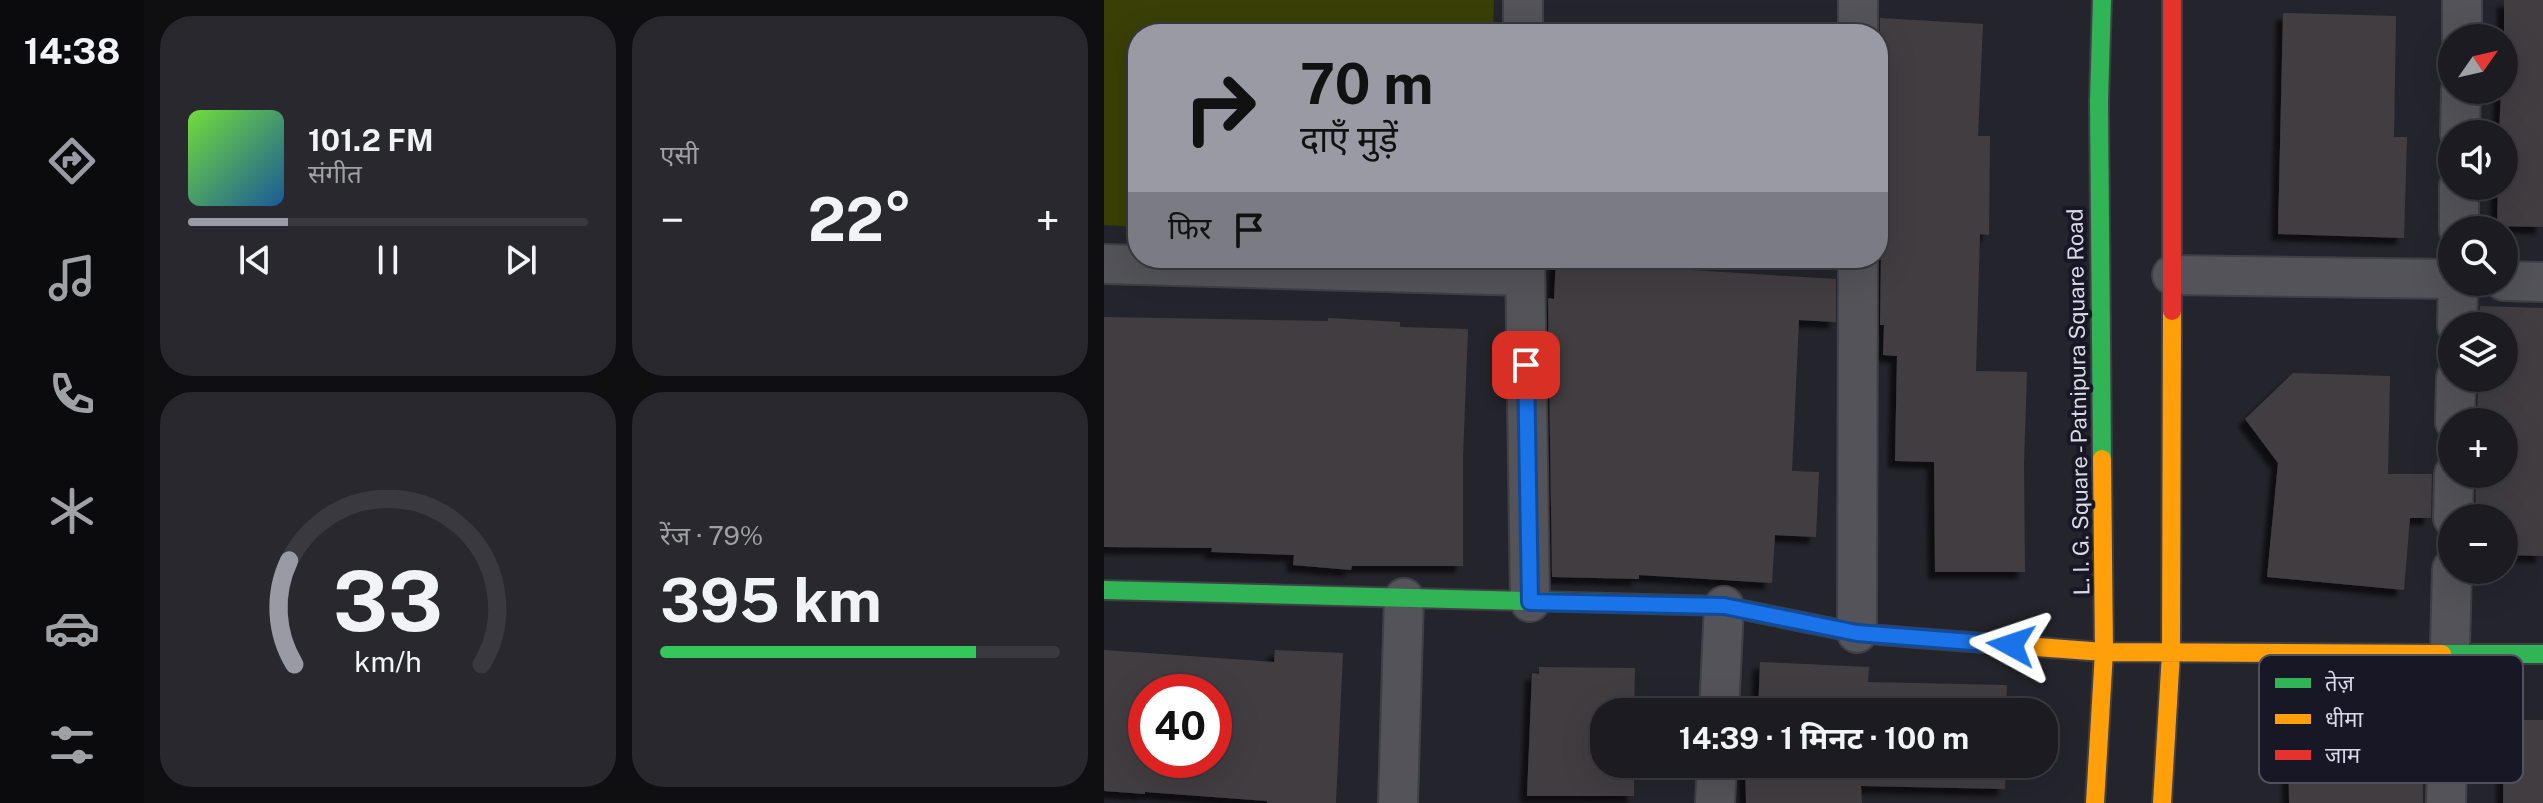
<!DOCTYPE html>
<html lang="hi">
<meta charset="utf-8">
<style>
body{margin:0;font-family:"Public Sans","Noto Sans Devanagari",sans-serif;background:#28282e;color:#f1f3f6;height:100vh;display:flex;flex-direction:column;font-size:30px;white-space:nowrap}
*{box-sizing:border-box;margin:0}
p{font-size:26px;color:#a0a1a5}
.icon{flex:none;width:44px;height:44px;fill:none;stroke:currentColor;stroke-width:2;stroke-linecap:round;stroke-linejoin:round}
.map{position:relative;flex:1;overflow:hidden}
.side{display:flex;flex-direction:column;gap:16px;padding:16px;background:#0f0f12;width:960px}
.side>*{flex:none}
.guide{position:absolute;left:24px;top:24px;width:760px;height:244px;border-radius:32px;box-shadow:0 8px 32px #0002,0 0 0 2px #39393f;background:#9a9aa4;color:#111;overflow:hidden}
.needle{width:52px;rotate:56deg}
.tools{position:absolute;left:1334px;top:24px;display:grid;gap:16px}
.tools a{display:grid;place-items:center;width:80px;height:80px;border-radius:50%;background:#1b1b21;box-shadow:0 8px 32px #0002,0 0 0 2px #39393f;font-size:40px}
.speed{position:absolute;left:24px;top:674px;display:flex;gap:16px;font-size:40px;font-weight:700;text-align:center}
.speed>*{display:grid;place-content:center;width:104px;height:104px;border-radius:50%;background:#1b1b21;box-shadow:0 8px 32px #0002,0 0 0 2px #39393f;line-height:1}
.speed .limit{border:12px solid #d22;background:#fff;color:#111}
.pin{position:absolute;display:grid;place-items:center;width:68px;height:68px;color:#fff;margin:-34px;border-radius:16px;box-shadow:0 4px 12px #0006}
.me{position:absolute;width:88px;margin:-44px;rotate:275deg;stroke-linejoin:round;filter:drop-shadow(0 0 6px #0008)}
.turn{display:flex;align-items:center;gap:28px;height:168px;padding:0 40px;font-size:36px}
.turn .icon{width:104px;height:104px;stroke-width:2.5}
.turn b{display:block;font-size:56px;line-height:68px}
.then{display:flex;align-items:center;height:76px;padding:0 40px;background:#0003;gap:16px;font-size:30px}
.big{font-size:60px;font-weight:700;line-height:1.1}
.side .card{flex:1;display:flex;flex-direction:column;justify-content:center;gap:12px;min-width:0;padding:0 28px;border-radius:32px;background:#28282e}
.side .dial{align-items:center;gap:0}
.dial svg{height:208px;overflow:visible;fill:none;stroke:#39393f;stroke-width:7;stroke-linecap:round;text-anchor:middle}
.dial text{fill:#f1f3f6;stroke:none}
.song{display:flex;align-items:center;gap:24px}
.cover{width:96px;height:96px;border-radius:12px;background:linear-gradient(135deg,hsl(100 70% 55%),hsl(210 70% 35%))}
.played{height:8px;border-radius:4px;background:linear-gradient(90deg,#9a9aa4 25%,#39393f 25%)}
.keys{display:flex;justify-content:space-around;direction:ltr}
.heat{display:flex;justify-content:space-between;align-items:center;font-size:44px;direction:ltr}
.charge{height:12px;border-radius:6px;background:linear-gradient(90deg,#34c759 79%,#39393f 0)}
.side .tiles{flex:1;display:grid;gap:16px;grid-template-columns:repeat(2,1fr)}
.trip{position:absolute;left:486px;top:698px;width:468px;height:80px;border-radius:32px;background:#1b1b21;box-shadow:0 8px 32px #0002,0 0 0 2px #39393f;font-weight:700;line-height:80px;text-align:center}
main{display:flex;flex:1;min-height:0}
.dock{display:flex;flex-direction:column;width:144px;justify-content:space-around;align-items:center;background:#0b0b0d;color:#a0a1a5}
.dock .icon{width:56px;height:56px}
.dock .selected{color:#9a9aa4}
.dock b{font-size:36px;color:#f1f3f6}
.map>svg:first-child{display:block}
.green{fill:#393f06}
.building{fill:#423e40;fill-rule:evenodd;filter:url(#shadow)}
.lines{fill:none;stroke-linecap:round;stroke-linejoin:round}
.street-casing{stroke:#3f3f46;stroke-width:42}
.fast-casing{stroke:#3f3f46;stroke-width:22}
.slow-casing{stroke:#3f3f46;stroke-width:22}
.jam-casing{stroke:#3f3f46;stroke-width:22}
.street{stroke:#535359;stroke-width:38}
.fast{stroke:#30b455;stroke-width:18}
.slow{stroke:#ff9f0a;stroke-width:18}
.jam{stroke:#e5322d;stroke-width:18}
.route-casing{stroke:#114b97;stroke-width:20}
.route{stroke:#1a73e8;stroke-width:14}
.labels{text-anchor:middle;stroke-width:8;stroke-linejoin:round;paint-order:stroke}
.street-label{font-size:22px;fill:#dadae5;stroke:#181726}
.key{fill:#181726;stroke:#52525f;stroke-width:2}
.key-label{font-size:22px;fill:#dadae5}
</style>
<main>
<nav class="dock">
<b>14:38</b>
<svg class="icon selected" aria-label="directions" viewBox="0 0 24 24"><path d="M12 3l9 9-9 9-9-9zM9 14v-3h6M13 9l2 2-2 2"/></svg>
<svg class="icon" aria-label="music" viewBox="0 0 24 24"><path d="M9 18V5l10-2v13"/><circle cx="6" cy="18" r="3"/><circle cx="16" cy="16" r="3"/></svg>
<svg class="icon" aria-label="phone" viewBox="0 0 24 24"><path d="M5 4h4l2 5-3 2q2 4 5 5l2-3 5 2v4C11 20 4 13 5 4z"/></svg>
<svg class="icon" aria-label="climate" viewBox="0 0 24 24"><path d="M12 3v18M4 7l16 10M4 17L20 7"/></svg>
<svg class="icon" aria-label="car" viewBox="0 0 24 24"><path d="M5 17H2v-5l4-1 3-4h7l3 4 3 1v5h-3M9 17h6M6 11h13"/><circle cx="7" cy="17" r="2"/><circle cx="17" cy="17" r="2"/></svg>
<svg class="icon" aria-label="filters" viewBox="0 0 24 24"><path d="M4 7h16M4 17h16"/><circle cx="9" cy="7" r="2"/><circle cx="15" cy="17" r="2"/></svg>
</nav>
<section class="side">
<div class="tiles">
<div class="card">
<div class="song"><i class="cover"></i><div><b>101.2 FM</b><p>संगीत</p></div></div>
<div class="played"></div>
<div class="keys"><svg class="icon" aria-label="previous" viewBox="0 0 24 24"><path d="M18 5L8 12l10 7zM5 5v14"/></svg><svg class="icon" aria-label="pause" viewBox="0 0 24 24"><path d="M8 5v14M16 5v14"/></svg><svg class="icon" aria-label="next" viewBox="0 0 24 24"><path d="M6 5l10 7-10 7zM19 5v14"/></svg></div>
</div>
<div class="card"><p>एसी</p>
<div class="heat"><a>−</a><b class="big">22°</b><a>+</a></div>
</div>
<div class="card dial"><svg viewBox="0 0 100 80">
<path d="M14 69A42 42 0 1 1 86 69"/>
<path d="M14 69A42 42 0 0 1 12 29" stroke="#9a9aa4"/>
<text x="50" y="56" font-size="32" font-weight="700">33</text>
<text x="50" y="72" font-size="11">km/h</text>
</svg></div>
<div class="card"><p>रेंज · 79%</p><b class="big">395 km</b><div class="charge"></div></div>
</div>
</section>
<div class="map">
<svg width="1439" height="803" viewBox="0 0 1439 803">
<defs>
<filter id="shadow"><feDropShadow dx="-7" dy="7" stdDeviation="2" flood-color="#0009"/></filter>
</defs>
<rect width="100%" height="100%" fill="#24242c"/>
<path class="green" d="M0,0H390L389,34H34V227L0,225Z"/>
<path class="building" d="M1400,0H1439V227L1393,226L1394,186H1400V134H1395L1397,90H1400Z
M1179,13L1292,16L1290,137H1303L1300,238L1174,234Z
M776,18L879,24L874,136H886L885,235L876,234L872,371L923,372L920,463L921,572H831L830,462L791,461L793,356L779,355L780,325H776L779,108H774Z
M452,258H571V269L732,279V322L695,320L688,471L715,472L712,537L671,535L668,583L535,575V579L448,577L444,302V298L450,299Z
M1376,306L1439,308V556L1400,555V518H1371L1372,474H1400V422H1373L1374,378H1400V326H1375Z
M0,317L224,321V318L296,322V327L364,329L359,456V566H248L247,570L189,565L190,555L107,552L108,548L0,547Z
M1189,373L1286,376L1284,474H1328L1327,518H1306L1300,590L1163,577L1174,463L1141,419Z
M0,650L170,662L171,650L239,653L232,803H163V801L41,792V794L0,791ZM42,692H110V760H42Z
M656,662L765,667L764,682L903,685L902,712H654Z
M435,667L531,668L530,712H500V764H530V796H423L428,673L435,674Z
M1400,720H1439V803H1399Z
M1318,732L1319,803H1185L1184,733Z
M641,764H902L901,789L757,786L758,803H642Z"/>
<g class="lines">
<defs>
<path id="street" d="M419,0V34
M754,34V0
M1358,38V0
M1356,134L1357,90
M1355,230V186
M421,258L426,602
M0,264L421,276
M1068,275L1348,279
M1400,281L1439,282
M1353,326L1354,282
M1351,422L1352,378
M1349,518L1350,474
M753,633L754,258
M615,712L620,606
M294,803L300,598
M611,803L613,764
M1342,803L1348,569"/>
<path id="fast" d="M998,0L995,101L998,459
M0,590L620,606L753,633L813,638
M1338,654H1439"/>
<path id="slow" d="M813,638L1000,652L1338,654
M991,803L1000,652L998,459
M1058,803L1067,653L1068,311"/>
<path id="jam" d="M1068,311V0"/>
</defs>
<use href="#street" class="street-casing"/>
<use href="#fast" class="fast-casing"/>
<use href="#slow" class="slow-casing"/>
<use href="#jam" class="jam-casing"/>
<use href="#street" class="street"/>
<use href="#fast" class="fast"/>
<use href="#slow" class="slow"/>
<use href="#jam" class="jam"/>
</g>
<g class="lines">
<defs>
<path id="route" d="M422,365L426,602L620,606L753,633L907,645"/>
</defs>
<use href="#route" class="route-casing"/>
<use href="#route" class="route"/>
</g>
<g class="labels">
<g class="street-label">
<text transform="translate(974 402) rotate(-91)" y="8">L. I. G. Square - Patnipura Square Road</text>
</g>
</g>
<rect x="1155" y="655" width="264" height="128" rx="12" class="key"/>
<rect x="1171" y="678" width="36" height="10" fill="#30b455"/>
<rect x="1171" y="714" width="36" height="10" fill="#ff9f0a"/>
<rect x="1171" y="750" width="36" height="10" fill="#e5322d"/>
<g class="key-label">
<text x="1221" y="691">तेज़</text>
<text x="1221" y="727">धीमा</text>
<text x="1221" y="763">जाम</text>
</g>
</svg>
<div class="tools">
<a><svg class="needle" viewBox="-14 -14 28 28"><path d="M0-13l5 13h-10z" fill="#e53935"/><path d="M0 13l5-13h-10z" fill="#a0a1a5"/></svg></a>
<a><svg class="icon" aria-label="sound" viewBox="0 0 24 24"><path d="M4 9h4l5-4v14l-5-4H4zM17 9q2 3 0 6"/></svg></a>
<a><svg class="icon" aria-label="search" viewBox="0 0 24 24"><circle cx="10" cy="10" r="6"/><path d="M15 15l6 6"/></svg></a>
<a><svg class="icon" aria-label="layers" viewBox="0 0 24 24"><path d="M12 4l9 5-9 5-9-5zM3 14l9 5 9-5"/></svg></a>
<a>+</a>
<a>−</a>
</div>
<div class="speed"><div class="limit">40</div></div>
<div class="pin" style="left:422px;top:365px;background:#d93025"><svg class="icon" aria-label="arrive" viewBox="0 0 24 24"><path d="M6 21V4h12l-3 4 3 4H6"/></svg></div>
<svg class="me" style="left:907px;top:645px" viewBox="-20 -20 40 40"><path d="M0-17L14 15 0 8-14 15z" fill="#1a73e8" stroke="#fff" stroke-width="4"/></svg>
<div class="trip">14:39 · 1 मिनट · 100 m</div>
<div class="guide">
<div class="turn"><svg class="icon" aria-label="right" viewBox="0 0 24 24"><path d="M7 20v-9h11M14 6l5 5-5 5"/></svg><div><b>70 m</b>दाएँ मुड़ें</div></div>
<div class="then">फिर<svg class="icon" aria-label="arrive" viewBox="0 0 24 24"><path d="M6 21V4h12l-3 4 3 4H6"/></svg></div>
</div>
</div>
</main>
